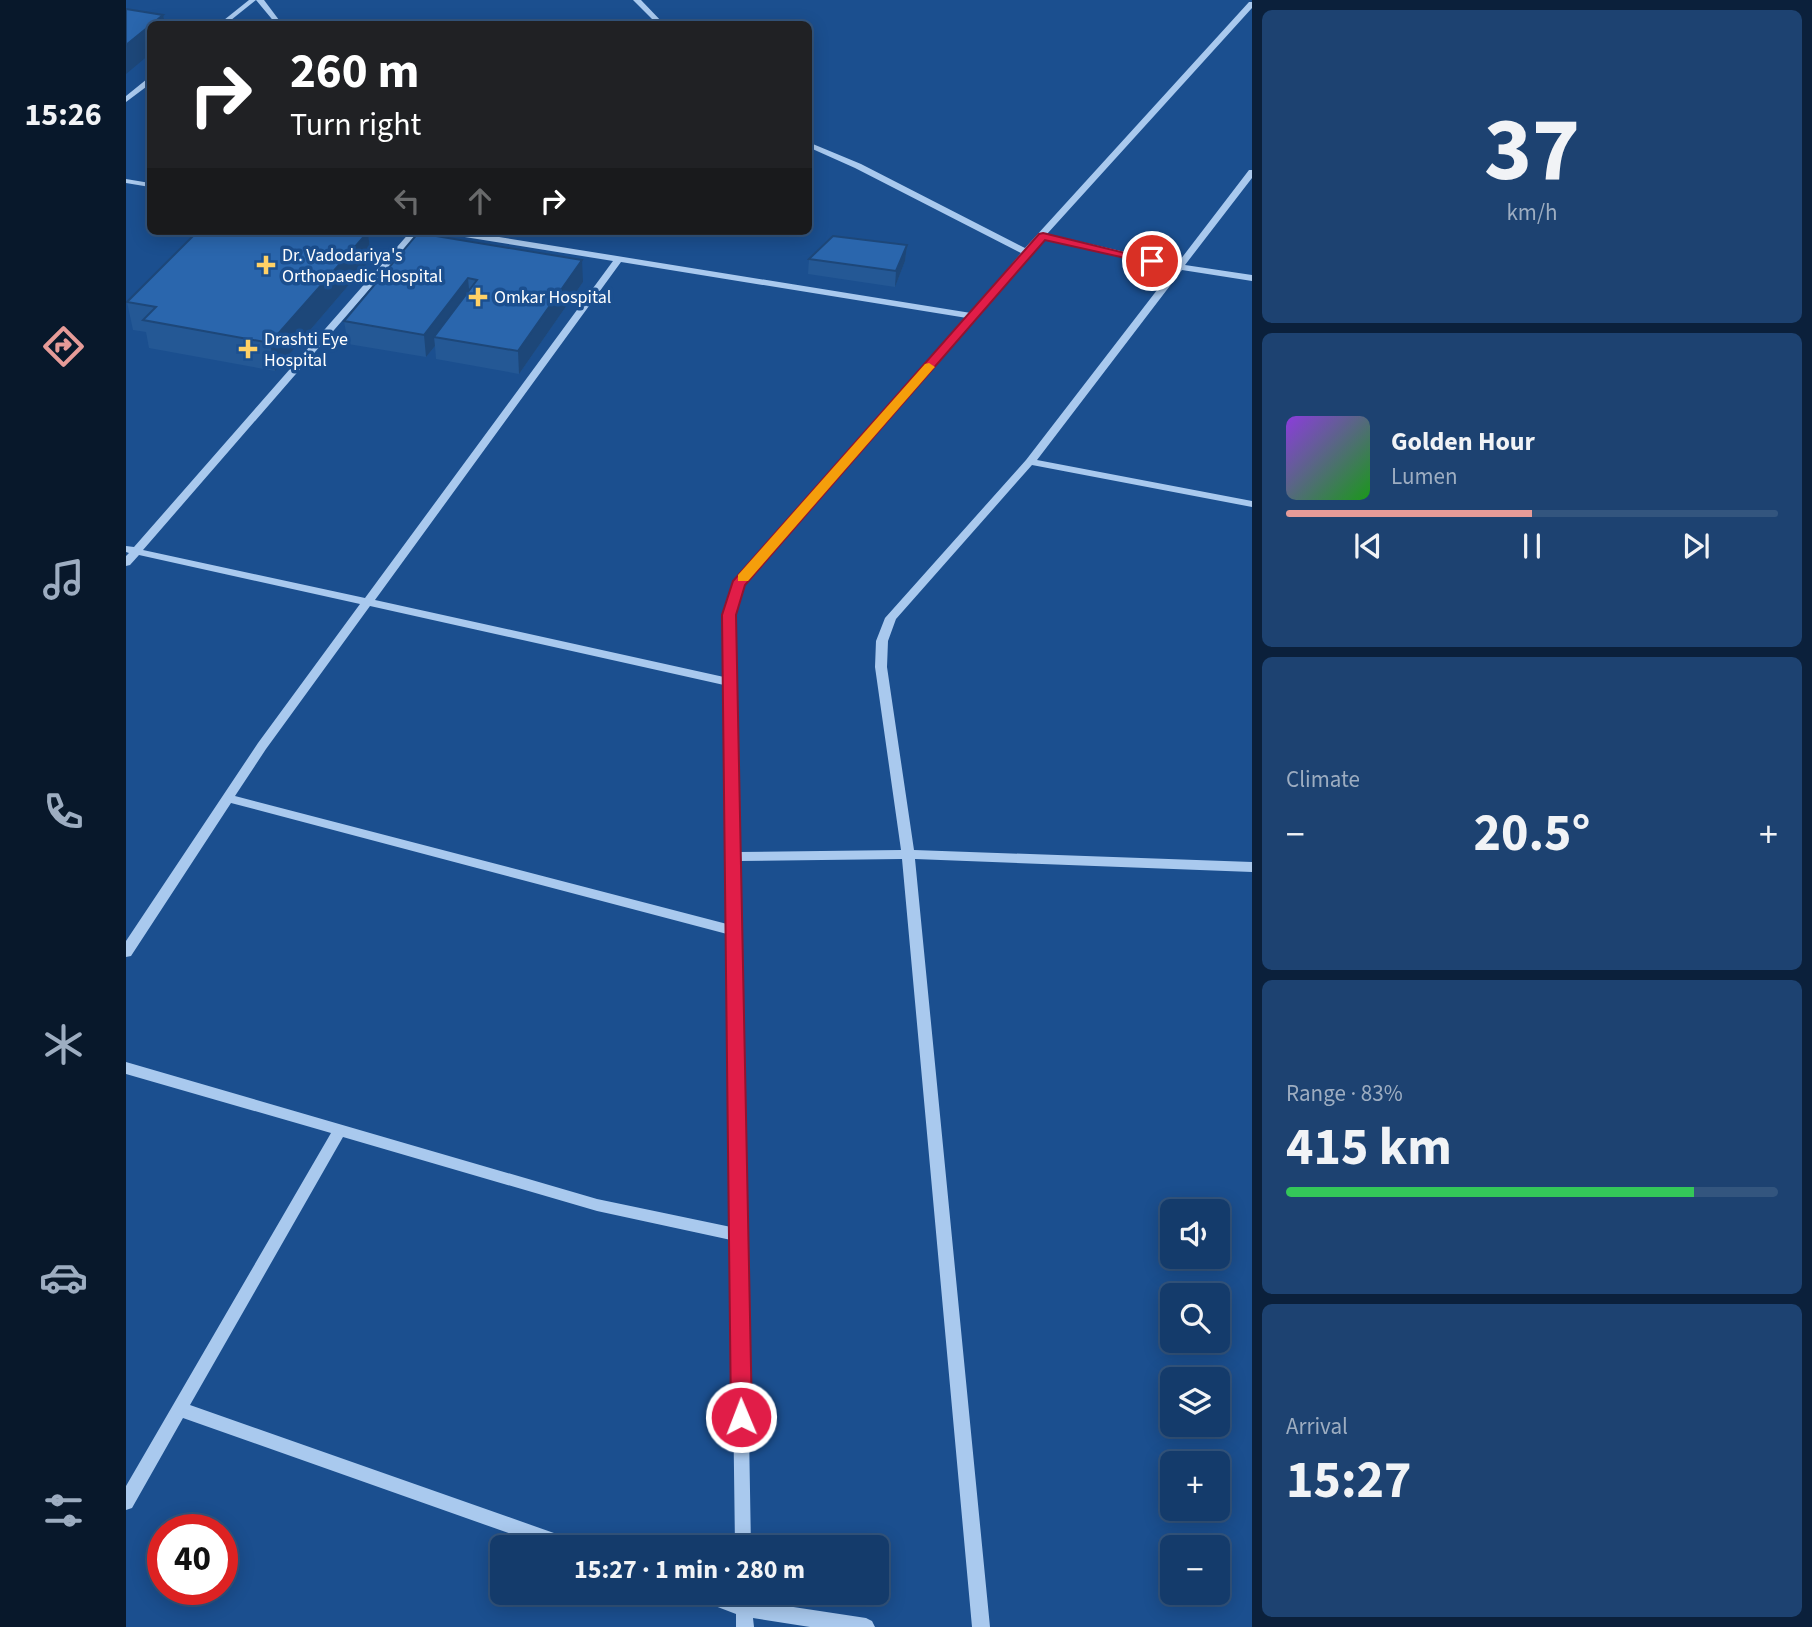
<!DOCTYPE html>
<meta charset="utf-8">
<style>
body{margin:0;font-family:"Source Sans 3",sans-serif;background:#1d4271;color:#f1f3f6;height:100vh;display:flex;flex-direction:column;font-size:26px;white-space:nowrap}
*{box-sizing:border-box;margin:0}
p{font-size:23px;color:#9dadc1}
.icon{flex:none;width:38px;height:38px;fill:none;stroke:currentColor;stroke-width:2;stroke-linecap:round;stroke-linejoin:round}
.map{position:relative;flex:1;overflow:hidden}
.details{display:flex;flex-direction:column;gap:10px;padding:10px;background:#0b203b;width:560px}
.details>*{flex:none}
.banner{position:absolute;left:21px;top:21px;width:665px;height:214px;border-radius:10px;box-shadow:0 4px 18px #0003,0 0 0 2px #33557e;background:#202124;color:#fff;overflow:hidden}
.buttons{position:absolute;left:1034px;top:1199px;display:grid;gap:14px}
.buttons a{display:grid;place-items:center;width:70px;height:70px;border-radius:10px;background:#143b6b;box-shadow:0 4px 18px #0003,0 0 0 2px #33557e;font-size:35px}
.speed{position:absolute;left:21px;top:1514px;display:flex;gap:14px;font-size:35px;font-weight:700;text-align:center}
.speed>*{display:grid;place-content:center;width:91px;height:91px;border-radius:50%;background:#143b6b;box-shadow:0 4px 18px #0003,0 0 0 2px #33557e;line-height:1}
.speed .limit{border:10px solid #d22;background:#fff;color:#111}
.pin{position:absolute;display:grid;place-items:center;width:60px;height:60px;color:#fff;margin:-30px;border:4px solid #fff;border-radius:50%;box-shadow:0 2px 7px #0007}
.me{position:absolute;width:77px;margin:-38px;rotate:359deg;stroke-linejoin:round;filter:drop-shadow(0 0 5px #0008)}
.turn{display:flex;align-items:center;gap:24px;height:147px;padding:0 28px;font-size:32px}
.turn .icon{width:91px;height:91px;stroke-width:2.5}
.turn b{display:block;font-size:49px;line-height:60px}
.lanes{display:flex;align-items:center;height:66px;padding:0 28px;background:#0003;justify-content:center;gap:35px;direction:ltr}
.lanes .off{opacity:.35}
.big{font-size:52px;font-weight:700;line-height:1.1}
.details .card{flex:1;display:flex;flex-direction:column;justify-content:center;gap:10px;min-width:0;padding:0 24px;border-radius:10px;background:#1d4271}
.details .dial{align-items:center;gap:0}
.dial b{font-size:91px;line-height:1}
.song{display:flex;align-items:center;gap:21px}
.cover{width:84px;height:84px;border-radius:10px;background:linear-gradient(135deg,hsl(270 70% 55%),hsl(120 70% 35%))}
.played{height:7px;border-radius:4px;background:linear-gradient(90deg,#e69b98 50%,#33557e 50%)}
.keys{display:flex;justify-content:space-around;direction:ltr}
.heat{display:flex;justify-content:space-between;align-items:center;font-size:38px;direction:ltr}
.charge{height:10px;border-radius:5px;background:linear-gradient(90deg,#34c759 83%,#33557e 0)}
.trip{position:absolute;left:364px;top:1535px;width:399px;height:70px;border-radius:10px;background:#143b6b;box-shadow:0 4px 18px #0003,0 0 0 2px #33557e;font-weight:700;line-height:70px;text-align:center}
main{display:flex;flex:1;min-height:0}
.dock{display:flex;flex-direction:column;width:126px;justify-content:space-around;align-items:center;background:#08182b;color:#9dadc1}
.dock .icon{width:49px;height:49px}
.dock .current{color:#e69b98}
.dock b{font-size:32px;color:#f1f3f6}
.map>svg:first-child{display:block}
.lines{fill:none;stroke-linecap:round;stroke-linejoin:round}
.minor{fill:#a9c9ee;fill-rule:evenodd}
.wall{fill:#245895}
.shaded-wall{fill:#1d4779}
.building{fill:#2a66ad;stroke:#1d4779;stroke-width:2}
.route{fill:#e11d48;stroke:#92132f;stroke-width:2}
.slow{fill:#f59e0b}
.poi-dot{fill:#ffd166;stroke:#1b4f8f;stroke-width:2.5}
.labels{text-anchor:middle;stroke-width:7;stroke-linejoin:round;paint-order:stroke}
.far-poi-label{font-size:18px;fill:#fff;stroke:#1b4f8f;text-anchor:start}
</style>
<main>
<nav class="dock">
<b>15:26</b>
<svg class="icon current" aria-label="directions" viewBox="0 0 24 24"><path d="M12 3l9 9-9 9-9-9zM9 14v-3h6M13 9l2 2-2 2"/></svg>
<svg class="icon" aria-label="music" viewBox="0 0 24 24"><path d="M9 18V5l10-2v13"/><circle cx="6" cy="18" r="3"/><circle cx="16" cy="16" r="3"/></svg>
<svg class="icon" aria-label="phone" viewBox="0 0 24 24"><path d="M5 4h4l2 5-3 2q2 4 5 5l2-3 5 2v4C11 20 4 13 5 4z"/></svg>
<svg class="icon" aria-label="climate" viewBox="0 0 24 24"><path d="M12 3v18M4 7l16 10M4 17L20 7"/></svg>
<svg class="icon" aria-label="car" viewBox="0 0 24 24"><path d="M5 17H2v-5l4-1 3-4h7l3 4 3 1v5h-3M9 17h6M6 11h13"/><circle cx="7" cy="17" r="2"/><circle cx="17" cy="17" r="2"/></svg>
<svg class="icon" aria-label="filters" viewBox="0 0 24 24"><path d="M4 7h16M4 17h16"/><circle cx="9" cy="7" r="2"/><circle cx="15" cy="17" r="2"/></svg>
</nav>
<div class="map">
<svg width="1126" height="1627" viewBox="0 0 1126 1627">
<rect width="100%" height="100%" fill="#1b4f8f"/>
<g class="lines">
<path class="minor" d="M123,0H138L156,24H150L130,0L100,24H93Z
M507,0H515L538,24H531Z
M1123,2H1126V8L921,234L1051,264L1123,170H1126V178L1059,265L1126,275V281L1056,270L911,460L1126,501V507L906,465L770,619L762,641L761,667L788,850L1126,862V872L789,859L864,1627H846L776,859L613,861L625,1547H609L605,1240L471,1211L217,1137L64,1405L445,1539L451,1541L453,1547H422L57,1418L6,1508L0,1510V1486L205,1133L0,1074V1062L471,1199L605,1227L601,934L105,803L5,956L0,957V941L132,743L234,604L13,555L4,565L0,566V556L3,553L0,552V546L8,547L285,231H294L17,550L239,598L487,261L320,234L316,231H336L845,313L895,253L729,168L682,147V142L735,164L899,248ZM917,239L1048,268L900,460L759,618L750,641L749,667L775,850L613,852L608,615L617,585ZM495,262L841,318L608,582L598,615V677L249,600ZM244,606L598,685L601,924L109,796L140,749Z
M21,79H24V84L0,102V96Z
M0,179L24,183V187L0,183Z
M566,1592H599L610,1596L609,1592H627V1601L740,1618L746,1621L749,1627H684L627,1618L628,1627H610V1614L568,1598Z"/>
</g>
<path class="wall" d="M242,232L245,259L149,371L23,348L20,332L7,330L1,302Z
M292,233L457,282L393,374L310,359L309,346L300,357L222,344L218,321Z
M781,245L779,261L769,287L682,274L683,259Z"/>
<path class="shaded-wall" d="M37,15L39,24H25Z
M24,25V54L0,74V45Z
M242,232L245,259L149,371L144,343Z
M781,245L779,261L769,287L770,271Z
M456,260L457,282L393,374L392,351Z
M342,278L344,300L308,337L309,346L300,357L298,335Z"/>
<path class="building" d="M0,9L37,15L0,45Z
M72,231H233L242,232L144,343L17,320L30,307L1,302Z
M292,233L456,260L392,351L308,337L351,280L342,278L298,335L218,321Z
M707,236L781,245L770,271L683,259Z"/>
<path class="route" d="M917,233L1032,261L1026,264L919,240L619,585L610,615L626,1417L623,1424L615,1427L608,1424L605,1417L596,615L607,581L913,234Z"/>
<path class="slow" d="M803,363L809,367L807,369L622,581H612V575L799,364Z"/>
<g class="poi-dot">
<path d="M136.5 254.5h7v7h7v7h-7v7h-7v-7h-7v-7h7z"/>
<path d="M348.5 286.5h7v7h7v7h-7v7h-7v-7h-7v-7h7z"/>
<path d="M118.5 338.5h7v7h7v7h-7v7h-7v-7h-7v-7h7z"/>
</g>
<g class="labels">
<g class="far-poi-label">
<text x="156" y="261">Dr. Vadodariya's<tspan x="156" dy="21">Orthopaedic Hospital</tspan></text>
<text x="368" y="303">Omkar Hospital</text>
<text x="138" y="345">Drashti Eye<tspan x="138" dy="21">Hospital</tspan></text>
</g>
</g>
</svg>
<div class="buttons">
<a><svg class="icon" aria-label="sound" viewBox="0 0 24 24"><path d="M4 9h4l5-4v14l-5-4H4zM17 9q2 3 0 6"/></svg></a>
<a><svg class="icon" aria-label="search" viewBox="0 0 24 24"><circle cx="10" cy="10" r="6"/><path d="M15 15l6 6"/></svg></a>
<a><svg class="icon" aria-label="layers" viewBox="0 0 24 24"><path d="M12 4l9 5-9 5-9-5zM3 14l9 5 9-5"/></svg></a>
<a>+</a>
<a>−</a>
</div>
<div class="speed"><div class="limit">40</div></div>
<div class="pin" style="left:1026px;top:261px;background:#d93025"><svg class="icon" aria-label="arrive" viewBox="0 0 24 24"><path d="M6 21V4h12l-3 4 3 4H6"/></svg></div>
<svg class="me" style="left:615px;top:1417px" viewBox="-20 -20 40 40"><circle r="17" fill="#e11d48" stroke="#fff" stroke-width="3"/><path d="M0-11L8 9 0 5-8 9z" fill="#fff"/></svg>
<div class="trip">15:27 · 1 min · 280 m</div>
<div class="banner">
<div class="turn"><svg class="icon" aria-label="right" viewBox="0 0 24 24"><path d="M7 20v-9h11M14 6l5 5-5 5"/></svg><div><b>260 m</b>Turn right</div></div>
<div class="lanes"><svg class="icon off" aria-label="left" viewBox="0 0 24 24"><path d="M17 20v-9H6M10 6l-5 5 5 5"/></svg><svg class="icon off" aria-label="ahead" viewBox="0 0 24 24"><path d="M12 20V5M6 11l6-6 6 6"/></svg><svg class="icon" aria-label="right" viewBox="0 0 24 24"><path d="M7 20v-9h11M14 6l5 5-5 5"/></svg></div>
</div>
</div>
<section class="details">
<div class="card dial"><b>37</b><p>km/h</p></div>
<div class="card">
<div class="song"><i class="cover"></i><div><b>Golden Hour</b><p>Lumen</p></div></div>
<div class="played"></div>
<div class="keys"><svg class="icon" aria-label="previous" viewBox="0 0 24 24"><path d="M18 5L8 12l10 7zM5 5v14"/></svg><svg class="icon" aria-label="pause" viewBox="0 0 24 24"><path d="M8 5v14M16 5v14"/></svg><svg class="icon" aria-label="next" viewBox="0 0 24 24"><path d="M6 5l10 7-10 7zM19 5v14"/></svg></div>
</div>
<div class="card"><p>Climate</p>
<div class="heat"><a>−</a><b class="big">20.5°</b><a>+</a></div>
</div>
<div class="card"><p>Range · 83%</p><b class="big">415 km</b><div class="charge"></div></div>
<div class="card"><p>Arrival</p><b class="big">15:27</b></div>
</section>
</main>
